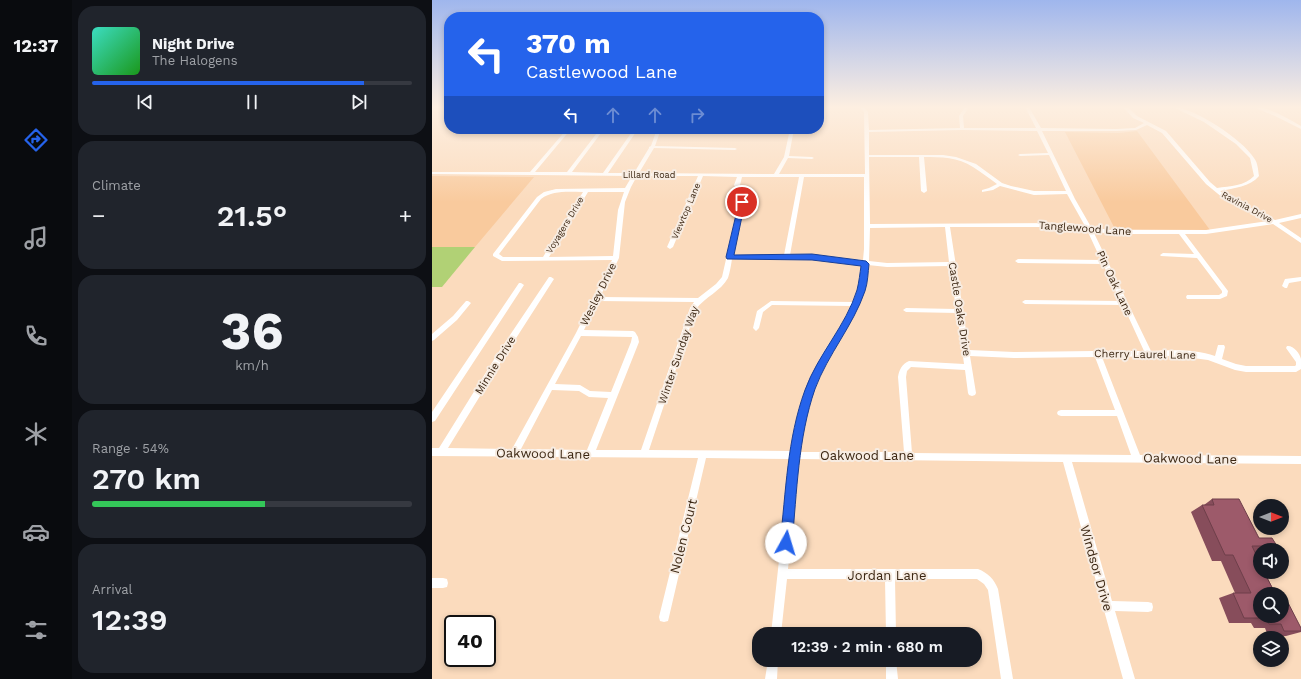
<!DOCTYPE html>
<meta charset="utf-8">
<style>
body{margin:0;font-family:"Work Sans",sans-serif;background:#20242c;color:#f1f3f6;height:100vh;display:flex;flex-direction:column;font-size:15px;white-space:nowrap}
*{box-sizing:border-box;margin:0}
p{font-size:13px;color:#9ea1a6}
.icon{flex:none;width:22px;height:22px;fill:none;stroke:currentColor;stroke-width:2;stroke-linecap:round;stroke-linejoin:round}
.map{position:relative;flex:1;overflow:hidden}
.drawer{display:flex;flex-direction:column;gap:6px;padding:6px;background:#0d0f14;width:360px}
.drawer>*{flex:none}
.guide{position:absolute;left:12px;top:12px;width:380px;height:122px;border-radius:16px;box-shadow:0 2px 6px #0003;background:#2563eb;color:#fff;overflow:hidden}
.needle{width:26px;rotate:90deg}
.buttons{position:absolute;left:821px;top:499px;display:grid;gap:8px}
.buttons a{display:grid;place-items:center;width:36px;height:36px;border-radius:50%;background:#171b24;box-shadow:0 2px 6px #0003;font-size:20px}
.speed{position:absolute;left:12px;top:615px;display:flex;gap:8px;font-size:20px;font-weight:700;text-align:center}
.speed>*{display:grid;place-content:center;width:52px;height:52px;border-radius:50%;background:#171b24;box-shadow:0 2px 6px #0003;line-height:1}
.speed .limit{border:2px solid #111;border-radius:6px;background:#fff;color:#111}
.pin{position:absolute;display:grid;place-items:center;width:34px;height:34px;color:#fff;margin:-17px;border:2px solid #fff;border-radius:50%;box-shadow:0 1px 4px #0007}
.me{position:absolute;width:44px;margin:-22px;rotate:6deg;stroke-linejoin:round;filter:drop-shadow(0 0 3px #0008)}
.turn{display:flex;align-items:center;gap:14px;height:84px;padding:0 16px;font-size:18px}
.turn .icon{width:52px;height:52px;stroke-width:2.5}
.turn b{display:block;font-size:28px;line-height:34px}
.lanes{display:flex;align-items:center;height:38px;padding:0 16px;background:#0003;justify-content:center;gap:20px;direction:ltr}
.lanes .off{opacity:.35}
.big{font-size:30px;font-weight:600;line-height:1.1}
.drawer .tile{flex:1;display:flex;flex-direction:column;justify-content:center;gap:6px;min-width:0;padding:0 14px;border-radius:16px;background:#20242c}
.drawer .dial{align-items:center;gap:0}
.dial b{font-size:52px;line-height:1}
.song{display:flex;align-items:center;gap:12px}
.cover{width:48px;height:48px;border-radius:6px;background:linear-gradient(135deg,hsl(170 70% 55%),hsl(120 70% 35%))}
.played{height:4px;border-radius:2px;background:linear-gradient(90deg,#2563eb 85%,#363941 85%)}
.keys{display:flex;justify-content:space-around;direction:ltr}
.heat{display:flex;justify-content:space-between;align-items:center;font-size:22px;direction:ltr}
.charge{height:6px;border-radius:3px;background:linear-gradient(90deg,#34c759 54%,#363941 0)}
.trip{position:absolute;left:320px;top:627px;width:230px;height:40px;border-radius:16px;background:#171b24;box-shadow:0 2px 6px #0003;font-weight:600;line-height:40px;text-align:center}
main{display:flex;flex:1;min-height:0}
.dock{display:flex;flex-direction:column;width:72px;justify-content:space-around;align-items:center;background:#090b0e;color:#9ea1a6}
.dock .icon{width:28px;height:28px}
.dock .active{color:#2563eb}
.dock b{font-size:18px;color:#f1f3f6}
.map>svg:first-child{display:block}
.built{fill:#f9ca9d}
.green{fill:#b1d175}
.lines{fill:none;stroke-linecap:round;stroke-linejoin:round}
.minor{fill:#fff;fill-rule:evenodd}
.major{fill:#fff;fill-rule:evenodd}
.wall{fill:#874d5b}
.building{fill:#9d5a6a;stroke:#6e3f4a;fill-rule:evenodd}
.route{fill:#2563eb;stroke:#184099}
.labels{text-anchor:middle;stroke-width:4;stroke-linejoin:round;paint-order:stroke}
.far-street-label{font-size:9px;fill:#3c2713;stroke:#f7ece2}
.street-label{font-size:11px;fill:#3c2713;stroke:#f7ece2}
.near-street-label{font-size:13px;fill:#3c2713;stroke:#f7ece2}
</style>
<main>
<nav class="dock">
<b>12:37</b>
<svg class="icon active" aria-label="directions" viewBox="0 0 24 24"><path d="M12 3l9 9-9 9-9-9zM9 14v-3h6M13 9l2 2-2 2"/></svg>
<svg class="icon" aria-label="music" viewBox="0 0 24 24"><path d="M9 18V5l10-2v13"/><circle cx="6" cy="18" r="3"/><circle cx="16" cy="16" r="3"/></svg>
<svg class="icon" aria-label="phone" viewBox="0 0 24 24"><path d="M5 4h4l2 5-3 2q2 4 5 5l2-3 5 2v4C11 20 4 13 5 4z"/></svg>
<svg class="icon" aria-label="climate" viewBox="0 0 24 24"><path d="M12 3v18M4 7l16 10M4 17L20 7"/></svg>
<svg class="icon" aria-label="car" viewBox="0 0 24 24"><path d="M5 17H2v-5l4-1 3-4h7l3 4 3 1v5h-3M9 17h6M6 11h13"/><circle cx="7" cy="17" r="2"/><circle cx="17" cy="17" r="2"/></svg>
<svg class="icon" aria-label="filters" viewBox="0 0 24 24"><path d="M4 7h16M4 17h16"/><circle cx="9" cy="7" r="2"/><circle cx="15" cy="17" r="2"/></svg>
</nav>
<section class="drawer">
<div class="tile">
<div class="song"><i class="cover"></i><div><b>Night Drive</b><p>The Halogens</p></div></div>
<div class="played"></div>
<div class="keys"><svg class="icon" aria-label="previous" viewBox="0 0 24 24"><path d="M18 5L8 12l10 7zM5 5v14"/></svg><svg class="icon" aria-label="pause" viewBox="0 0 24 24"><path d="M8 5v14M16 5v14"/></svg><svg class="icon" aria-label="next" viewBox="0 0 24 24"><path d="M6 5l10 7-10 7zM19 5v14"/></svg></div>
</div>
<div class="tile"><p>Climate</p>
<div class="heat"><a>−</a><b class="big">21.5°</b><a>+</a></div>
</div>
<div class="tile dial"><b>36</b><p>km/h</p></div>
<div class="tile"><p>Range · 54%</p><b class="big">270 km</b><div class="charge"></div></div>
<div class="tile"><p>Arrival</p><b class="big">12:39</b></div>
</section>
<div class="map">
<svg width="869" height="679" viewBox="0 0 869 679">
<rect width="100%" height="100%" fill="#fbdbbd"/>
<path class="built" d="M705,131L778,230L683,229L633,132L687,133Z
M0,176L102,177L43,247H0Z"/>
<path class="green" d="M0,247H43L10,287H0Z"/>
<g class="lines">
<path class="minor" d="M391,107H395L393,123L387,127V124L389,123Z
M428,107H432L436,112L437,130L528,128L527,116L533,107H537L531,116L532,128H604L593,107H597L609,128L684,129L703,128L712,123L701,118L691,107H696L705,116L734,131L778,182L785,188C798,186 813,186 822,176L818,158L804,144L772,122L741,107C762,107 811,140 822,158C826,163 826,170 827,176C818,187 802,188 788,191L795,196L843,220L869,214V218L847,223L869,238V243L841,224L774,234H753L796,291L795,296L788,299H755L754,297L755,295H787L790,293V291L765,258L729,256L728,255L731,253L762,254L747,234H678L661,231L719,351C739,350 764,349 783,356L786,345H792L793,347L790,359L804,364L814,366H863L864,365V362L854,348L855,346C861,345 868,353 869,359C869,362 869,366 869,369L864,372H814L803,370L776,360L745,356L670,357L708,455L869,456V464L640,462L680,601L716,602L720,603L721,607L720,611L716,612L683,611L703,679H691L631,462L367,459L356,569H546C556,573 562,579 566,589L581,679H569L556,590L552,584L545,579H463L464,634H454L453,579H355L349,634H339L358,459L274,458L237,617L236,621L232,622L228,621L227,617L266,458L0,456V448H7L66,353L117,277H119L122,279L72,357L16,448L80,449L144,333L180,260L70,261L61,256V254L105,197L112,192L124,189L193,188L200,176L0,174V172H98L135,129H139L103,172H135L168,129H172L140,172L171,173L202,129H206L176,173H202L217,148V147L219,146L225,129H229L223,146L303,148L305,149L303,150L222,148L207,173L342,174L352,157L358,129H362L357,156L380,157L382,158L380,159L356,158L347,174H433L432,112ZM715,125L730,133L774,184L791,198L836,221L774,230H678L659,227L643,199L610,131H684L704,130ZM530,130L605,131L616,153L588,154L586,155L588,156L617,155L634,191H602L579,186L570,183L544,164L524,157L511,155H437V132ZM437,157H487L489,191L492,193L495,191L492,157C509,157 526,157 541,167C549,172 557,178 565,184L557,188L550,190V192L561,190L568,186L602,195L635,194L653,226L637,223L438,224ZM205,176H266L235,247L238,249L241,247L271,176L305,177L302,185L308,195L307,202L290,277L284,284L266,298L168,297L187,258L193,202L199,187ZM310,177H367L352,255H301L314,195L308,185ZM372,177H432V249L431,260L380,255H358ZM151,192L111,257H71L67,254L109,199C121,190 136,192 151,192ZM156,192H192L186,210L181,256L117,257ZM513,227L517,262L455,263L437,261L438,228ZM518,227H637L655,230L669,260L586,259L583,261L586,263L671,264L688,301L593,300L590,302L593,304L691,305L712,351H668L665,350L662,351L582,352L537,350ZM300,259H380L430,264L429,279L421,302L339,301L325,311L321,328L324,331L327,328L331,312L340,305L419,306C410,326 396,343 386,362C372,390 363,421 359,451L217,450L264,309C273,297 289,291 296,278C298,272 299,265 300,259ZM436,265L455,267L518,266L524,309L474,308L471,310L474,312L525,313L532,364L477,361C470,364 467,370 466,377L472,452H368C371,422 379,390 392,364C400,350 410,336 418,322C428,305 435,285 436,265ZM166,301L262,302L258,308L209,450H164L207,342L206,337L203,332L201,331L152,330ZM149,336L200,337L199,342L179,392L158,391L148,385L123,384ZM538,356L582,358L663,357L683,410H629L626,411L625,413L626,415L629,416H685L699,455L480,453L474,377L475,371L479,367L533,370L536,393L537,395L540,396L543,395L544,393ZM120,390L147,391L157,397L176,398L155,450L89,449Z
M821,107C838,107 854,118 869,126V129L843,116Z
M869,277V281L857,283L855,288H853L850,286L853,279Z
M87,283H89L92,285L3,421L0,422V412Z
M34,301H36L39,303L25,320L2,340L0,341V334L21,316Z
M0,578H11L15,579L16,583L15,587L11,588H0Z
M336,660H346L345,679H333Z
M454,660H464L466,679H454Z"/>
<path class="major" d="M0,107H3L0,110Z"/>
</g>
<path class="wall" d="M780,499L827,538L845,546L837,550H828V553H823L843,593L869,628V632L854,636H836L833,628H822L819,623H797L787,598L801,593H803L789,561H780L759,512L770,505H772Z"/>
<path class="building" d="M780,499H807L827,538H840L845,546H820L828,563V572H832L843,593H851L869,628V631H852L849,624H837L834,618H812L801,593H819L801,555H793L770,505H782ZM828,594H850V616H828Z"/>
<linearGradient id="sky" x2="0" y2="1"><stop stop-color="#9fb6ed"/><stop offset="0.53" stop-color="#fdefe1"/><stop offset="1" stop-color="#fdefe1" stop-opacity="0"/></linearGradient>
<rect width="869" height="202" fill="url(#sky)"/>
<path class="route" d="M310,200L313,202L302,255L380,254L434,261L437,264C436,272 436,282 433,291C421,326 396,354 383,389C366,438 365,492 360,543L359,547L354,549L350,547L348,543C354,492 355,439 373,390C386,354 414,326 425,290C427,282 428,273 429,266L380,260L295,259L294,257L307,202Z"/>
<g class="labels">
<g class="far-street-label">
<text x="217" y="178">Lillard Road</text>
<text transform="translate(815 207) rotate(28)" y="3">Ravinia Drive</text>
<text transform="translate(254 211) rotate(-67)" y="3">Viewtop Lane</text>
<text transform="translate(133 225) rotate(-59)" y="3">Voyagers Drive</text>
</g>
<g class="street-label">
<text transform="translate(653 228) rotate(4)" y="4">Tanglewood Lane</text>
<text transform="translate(683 283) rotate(65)" y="4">Pin Oak Lane</text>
<text transform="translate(166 294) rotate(-64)" y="4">Wesley Drive</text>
<text transform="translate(528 309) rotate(81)" y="4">Castle Oaks Drive</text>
<text transform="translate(713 354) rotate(1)" y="4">Cherry Laurel Lane</text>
<text transform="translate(246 355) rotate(-71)" y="4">Winter Sunday Way</text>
<text transform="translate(63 365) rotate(-58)" y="4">Minnie Drive</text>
</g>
<g class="near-street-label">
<text transform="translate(111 453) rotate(1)" y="5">Oakwood Lane</text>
<text x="435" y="460">Oakwood Lane</text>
<text transform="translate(758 458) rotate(1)" y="5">Oakwood Lane</text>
<text transform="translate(251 536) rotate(-76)" y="5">Nolen Court</text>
<text transform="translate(665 568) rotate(74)" y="5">Windsor Drive</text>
<text x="455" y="580">Jordan Lane</text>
</g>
</g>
</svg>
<div class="buttons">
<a><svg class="needle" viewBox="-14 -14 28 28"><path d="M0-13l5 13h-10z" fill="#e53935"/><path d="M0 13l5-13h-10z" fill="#9ea1a6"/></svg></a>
<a><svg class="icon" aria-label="sound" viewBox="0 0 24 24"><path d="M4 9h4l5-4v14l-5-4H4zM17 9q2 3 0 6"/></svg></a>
<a><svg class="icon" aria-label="search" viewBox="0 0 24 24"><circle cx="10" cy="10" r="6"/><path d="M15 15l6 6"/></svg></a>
<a><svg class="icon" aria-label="layers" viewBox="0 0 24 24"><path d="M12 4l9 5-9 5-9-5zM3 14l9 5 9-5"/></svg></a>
</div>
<div class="speed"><div class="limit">40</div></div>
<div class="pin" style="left:310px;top:202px;background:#d93025"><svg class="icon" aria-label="arrive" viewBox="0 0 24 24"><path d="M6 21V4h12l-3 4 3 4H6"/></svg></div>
<svg class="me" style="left:354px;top:543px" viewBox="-20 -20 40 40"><circle r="19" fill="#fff"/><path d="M0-13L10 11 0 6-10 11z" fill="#2563eb"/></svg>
<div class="trip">12:39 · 2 min · 680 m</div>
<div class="guide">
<div class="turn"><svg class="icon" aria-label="left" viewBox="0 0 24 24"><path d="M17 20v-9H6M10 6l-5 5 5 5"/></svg><div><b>370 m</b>Castlewood Lane</div></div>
<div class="lanes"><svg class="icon" aria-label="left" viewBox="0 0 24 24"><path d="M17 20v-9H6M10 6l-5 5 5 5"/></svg><svg class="icon off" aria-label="ahead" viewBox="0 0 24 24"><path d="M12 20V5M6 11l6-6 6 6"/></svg><svg class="icon off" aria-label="ahead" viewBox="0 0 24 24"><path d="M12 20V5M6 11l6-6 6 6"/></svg><svg class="icon off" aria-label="right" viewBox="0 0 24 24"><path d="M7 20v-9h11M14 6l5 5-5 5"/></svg></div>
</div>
</div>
</main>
